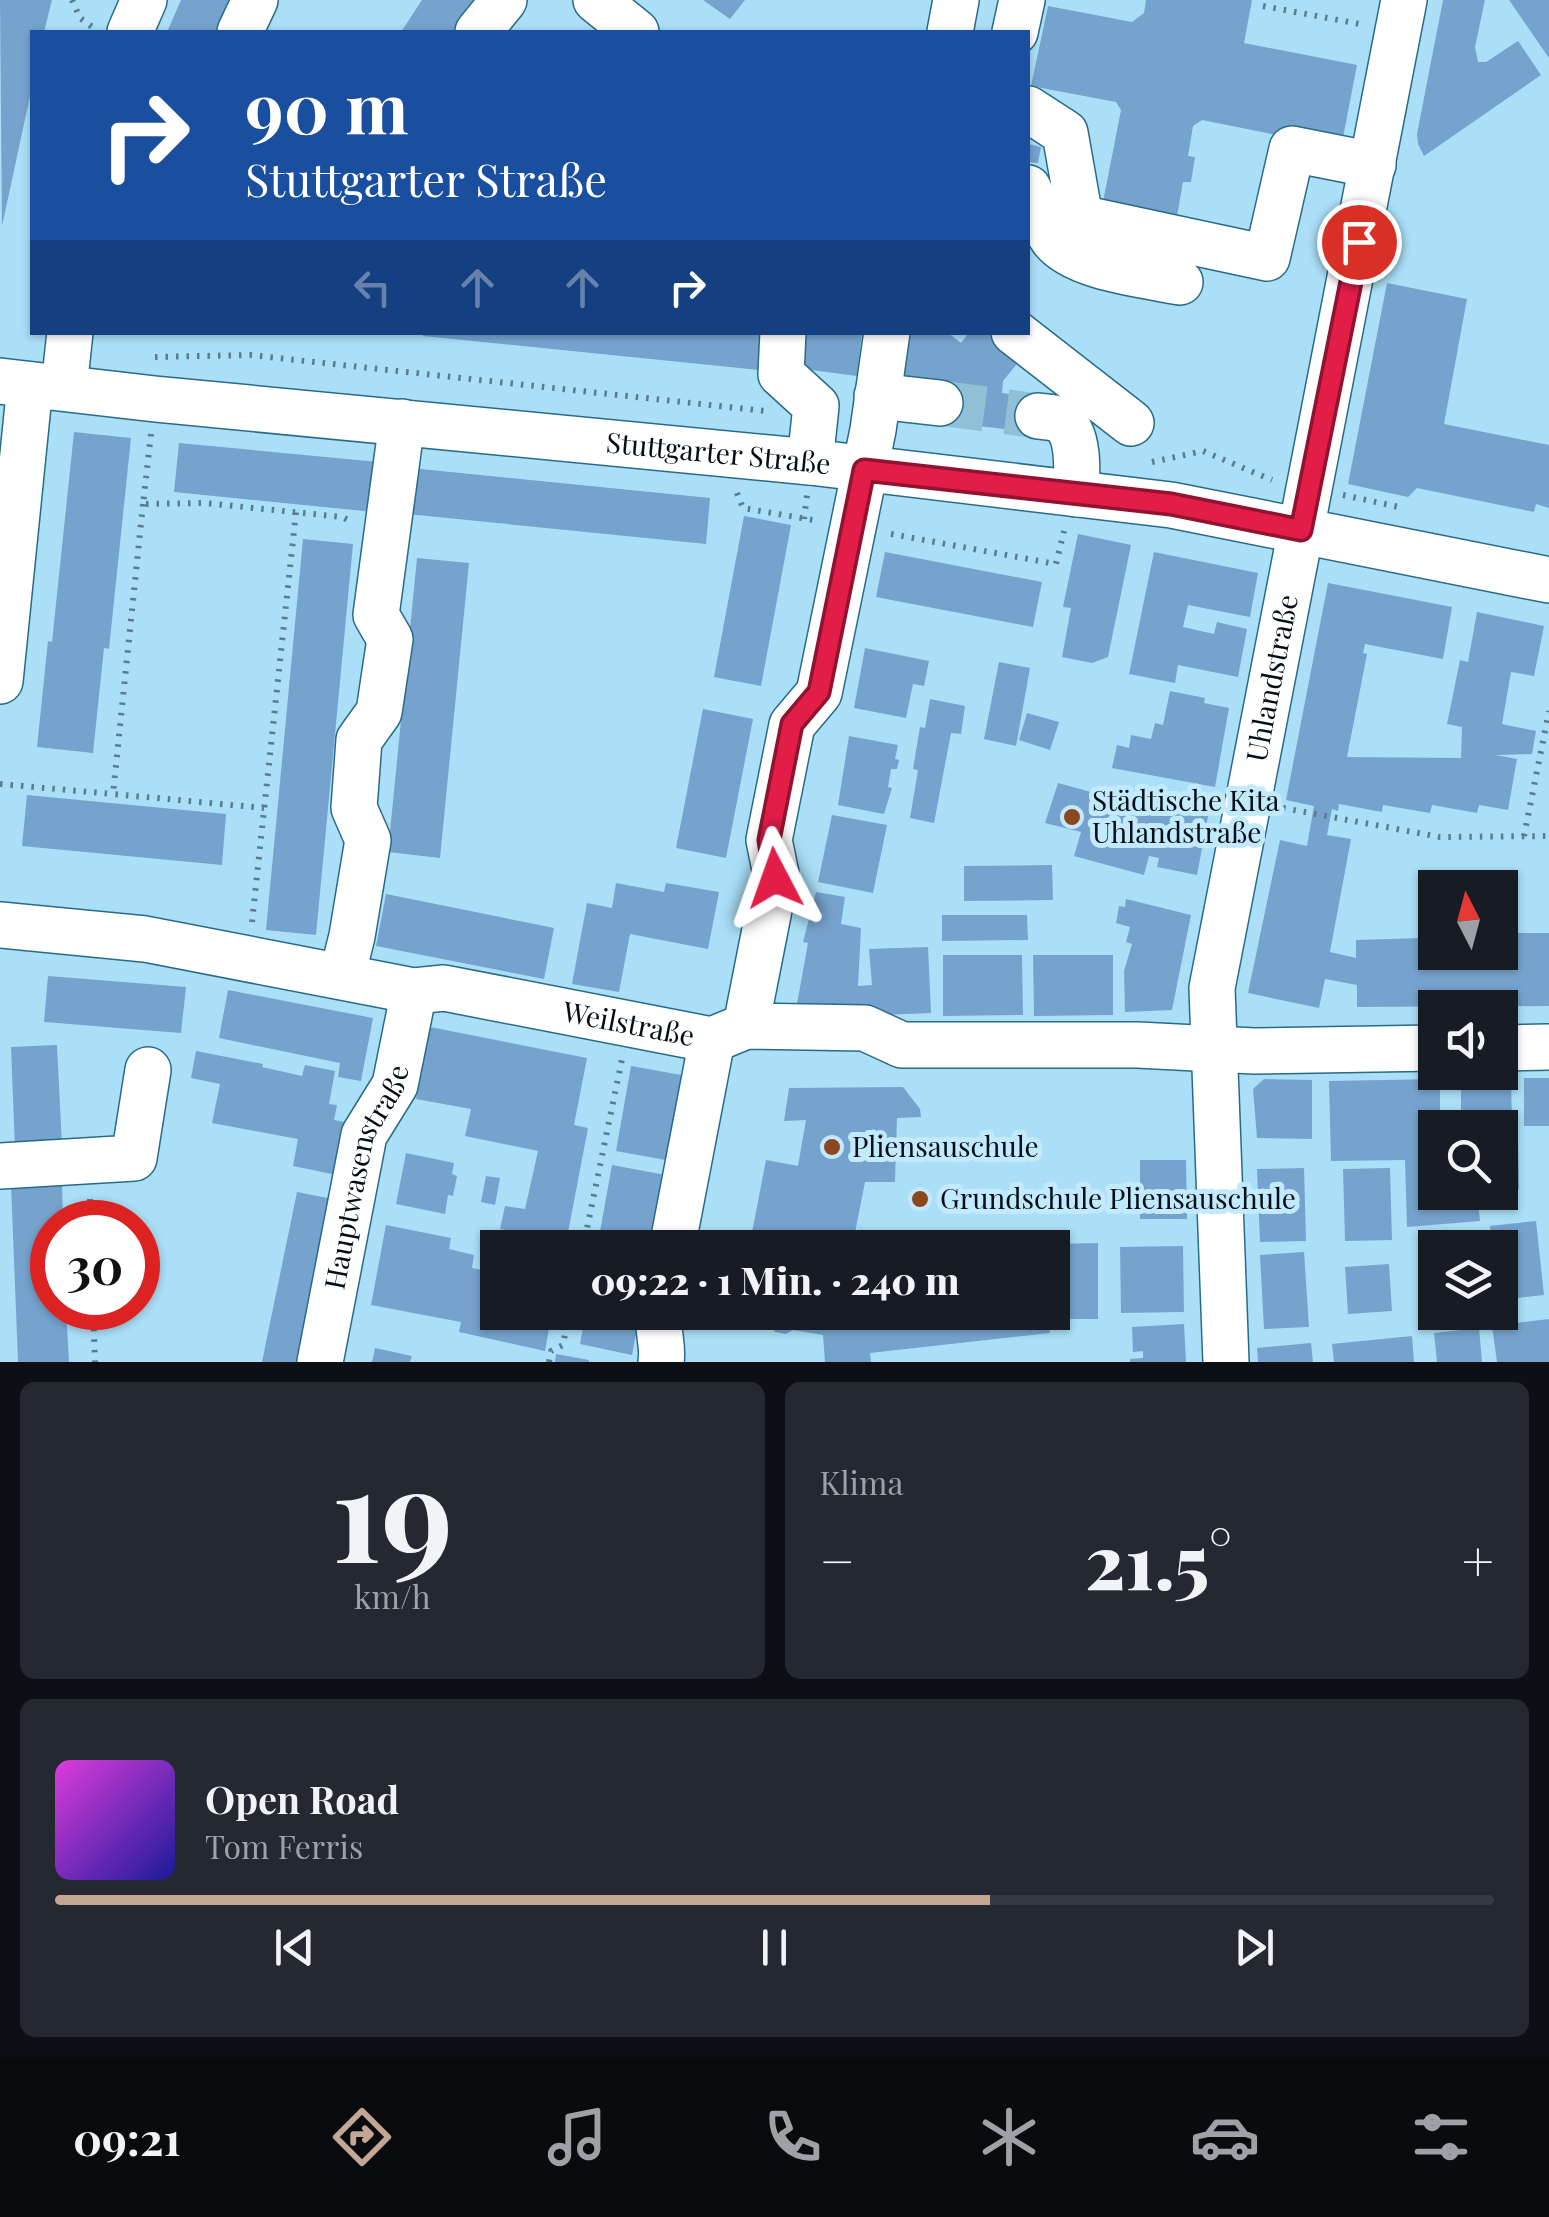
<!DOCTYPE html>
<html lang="de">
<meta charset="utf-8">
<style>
body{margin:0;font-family:"Playfair Display",serif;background:#242831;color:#f1f3f6;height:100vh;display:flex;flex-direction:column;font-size:38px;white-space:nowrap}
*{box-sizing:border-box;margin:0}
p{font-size:32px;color:#9ea1a6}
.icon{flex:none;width:55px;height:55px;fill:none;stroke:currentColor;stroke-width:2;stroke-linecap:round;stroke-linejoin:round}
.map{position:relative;height:1362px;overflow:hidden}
.side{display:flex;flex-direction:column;gap:20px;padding:20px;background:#0d0f14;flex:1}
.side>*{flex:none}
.hud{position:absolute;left:30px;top:30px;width:1000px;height:305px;border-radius:0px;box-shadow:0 2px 8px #0004;background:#1a4fa0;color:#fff;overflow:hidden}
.needle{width:65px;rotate:354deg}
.fabs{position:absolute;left:1418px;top:870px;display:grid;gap:20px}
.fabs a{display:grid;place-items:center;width:100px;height:100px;border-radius:0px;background:#171b24;box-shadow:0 2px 8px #0004;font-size:50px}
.speed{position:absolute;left:30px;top:1200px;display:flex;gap:20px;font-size:50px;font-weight:700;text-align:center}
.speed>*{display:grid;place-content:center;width:130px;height:130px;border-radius:50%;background:#171b24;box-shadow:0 2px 8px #0004;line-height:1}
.speed .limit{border:15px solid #d22;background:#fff;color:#111}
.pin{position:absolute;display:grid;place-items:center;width:85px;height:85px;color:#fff;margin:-42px;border:5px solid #fff;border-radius:50%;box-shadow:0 2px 10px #0007}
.me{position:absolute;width:110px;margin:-55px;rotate:356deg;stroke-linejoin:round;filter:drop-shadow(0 0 8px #0008)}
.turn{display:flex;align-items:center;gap:35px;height:210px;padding:0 50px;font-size:45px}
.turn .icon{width:130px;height:130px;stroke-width:2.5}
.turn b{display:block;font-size:70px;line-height:85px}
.lanes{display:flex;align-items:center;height:95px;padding:0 50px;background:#0003;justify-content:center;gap:50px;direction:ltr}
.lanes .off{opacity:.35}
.big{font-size:75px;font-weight:800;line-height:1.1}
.side .card{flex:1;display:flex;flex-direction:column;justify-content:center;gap:15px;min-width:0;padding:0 35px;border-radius:15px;background:#242831}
.side .dial{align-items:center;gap:0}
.dial b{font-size:130px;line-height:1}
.song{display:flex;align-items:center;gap:30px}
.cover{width:120px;height:120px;border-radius:15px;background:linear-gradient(135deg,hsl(300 70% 55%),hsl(240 70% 35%))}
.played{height:10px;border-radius:5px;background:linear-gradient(90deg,#c4a695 65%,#363941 65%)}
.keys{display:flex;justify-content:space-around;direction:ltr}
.heat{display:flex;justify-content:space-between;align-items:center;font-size:55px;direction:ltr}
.side .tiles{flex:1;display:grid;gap:20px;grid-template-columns:1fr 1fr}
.card:last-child{grid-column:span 2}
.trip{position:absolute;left:480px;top:1230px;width:590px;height:100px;border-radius:0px;background:#171b24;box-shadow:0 2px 8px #0004;font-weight:800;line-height:100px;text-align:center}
.tabs{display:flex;height:160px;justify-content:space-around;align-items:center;background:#090b0e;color:#9ea1a6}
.tabs .icon{width:70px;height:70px}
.tabs .current{color:#c4a695}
.tabs b{font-size:45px;color:#f1f3f6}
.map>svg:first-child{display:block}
.building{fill:#76a3ce}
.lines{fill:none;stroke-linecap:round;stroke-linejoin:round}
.minor-tunnel{stroke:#90c0d5;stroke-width:45;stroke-dasharray:45 22;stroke-linecap:butt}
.minor-casing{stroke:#276c87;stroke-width:48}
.path{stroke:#5a7d8d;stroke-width:6;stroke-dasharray:2.5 8;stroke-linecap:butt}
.minor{stroke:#fff;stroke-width:45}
.route-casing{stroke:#92132f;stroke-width:25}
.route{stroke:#e11d48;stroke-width:18}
.poi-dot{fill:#8d471f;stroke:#c3eafc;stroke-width:4}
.labels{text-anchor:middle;stroke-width:10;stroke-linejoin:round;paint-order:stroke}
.street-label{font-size:28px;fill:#000f17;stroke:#c3eafc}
.poi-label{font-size:28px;fill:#000f17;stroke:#c3eafc;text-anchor:start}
</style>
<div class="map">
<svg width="1549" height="1362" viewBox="0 0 1549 1362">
<rect width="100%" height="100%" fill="#aadff7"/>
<path class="building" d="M0,0H52L44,32H32V87L2,226Z
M181,0H236L219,32H167Z
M422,0H485L459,32H401Z
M703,0H745L730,19Z
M1146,0H1252L1244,43L1357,65L1341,148L1202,120L1193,126L1188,156L1195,157L1191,182H1183L1177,216L1103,202L1121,110L1116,102L1031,86L1048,6L1132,22L1144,13Z
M1443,0H1485L1475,47L1478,62H1486L1518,41L1541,75L1424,156L1418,144L1417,134Z
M1509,0H1549V58Z
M1028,144L1041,147L1038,163L1028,162Z
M1387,283L1467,299L1444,424L1549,445V508L1536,504L1534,512L1417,488L1408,497L1348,484Z
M424,332H773L769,371L423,336Z
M800,332H862L857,376L796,368Z
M911,332H947L961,343L969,332H995L1024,355L1003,381L1002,393L1040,398L1036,433L938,421L903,383Z
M74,432L131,438L109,649L104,648L93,753L37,747L48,641L52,642Z
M179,443L379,462L374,512L174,492Z
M411,468L710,498L706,544L407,514Z
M744,516L791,525L761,686L714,677Z
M1078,534L1131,545L1108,657L1092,663L1062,657L1071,608L1063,607Z
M303,539L353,544L316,935L266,930Z
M885,552L1042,582L1033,627L876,597Z
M1154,552L1258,573L1250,617L1188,605L1183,627L1214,634L1217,622L1247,629L1238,677L1178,665L1175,683L1129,674Z
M417,558L469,563L440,858L388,852Z
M1328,583L1452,607L1443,659L1365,644L1363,653L1367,654L1347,757L1461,758L1462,727L1447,724L1460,660L1468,662L1477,612L1544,626L1534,676L1511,672L1502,724L1536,731L1532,754L1495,755L1517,759L1508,810L1479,805L1477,813L1432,805L1430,813L1383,805L1382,812L1339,804L1338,811L1332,809L1327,835L1351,839L1330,952L1356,958V940L1422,938V934H1435V952H1500V933H1549V1006L1357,1007V985L1325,979L1319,1008L1248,993L1280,840L1307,846L1314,806L1286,800Z
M865,648L929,661L924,686L913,684L906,718L854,708Z
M999,662L1030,668L1016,746L984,739Z
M1170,691L1205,698L1204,703L1229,708L1215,787L1112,768L1117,745L1129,748L1131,735L1151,739L1155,723L1163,725Z
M930,699L965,706L961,734L951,733L934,823L910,818L918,770L913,769L920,727L925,728Z
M703,709L753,719L726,858L676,848Z
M1027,713L1059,722L1050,750L1019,740Z
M849,736L898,745L895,759L899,760L897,769H891L888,787L892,788L884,814L838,805Z
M1058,783L1113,798L1111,805L1120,807L1121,804L1166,816L1169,803L1209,811L1197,875L1157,867L1159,858L1149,856L1144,875L1074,856L1081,832L1045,823Z
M27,795L226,814L222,865L22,846Z
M832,815L887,825L873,893L818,882Z
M1052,865L1053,900L964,901V866Z
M616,883L664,892L666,883L719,892L708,949L630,934L619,992L572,984L587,903L612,908Z
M816,892L845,897L841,924L861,928L858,986L872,985L869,949L928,947L931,1013L858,1016L797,1004L808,943L803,942Z
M386,894L554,928L544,979L376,946Z
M1126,899L1191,915L1172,1010L1125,1012L1124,971L1132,944L1126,942L1130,927L1116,923L1119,906L1125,907Z
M942,915H1027L1028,940L942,941Z
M943,955H1022L1023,1015L943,1016Z
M1033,955H1113V1015L1034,1016Z
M48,976L186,987L181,1033L44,1022Z
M228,990L373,1018L361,1081L338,1077L340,1063L219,1038Z
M430,1027L587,1058L574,1125L588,1128L565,1248H534L537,1236L500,1229L505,1206L525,1209L538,1151L465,1136L471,1109L416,1099Z
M57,1045L62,1146L15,1148L11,1047Z
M196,1051L263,1064L262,1067L302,1076L305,1065L335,1071L329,1104L337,1105L334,1120L355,1124L346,1177L293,1166L298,1139L212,1123L220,1084L191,1078Z
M631,1066L687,1076L671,1161L616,1151Z
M1511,1078L1512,1126L1461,1127V1079Z
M1524,1078H1549V1126H1524Z
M1264,1079L1312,1080V1139L1257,1138L1253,1089Z
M1440,1079V1128H1435V1192H1477L1480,1221L1407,1227L1405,1160L1331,1161L1329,1081Z
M903,1087L920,1109L921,1117L897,1118L895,1182H865L852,1248H749L766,1160L798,1166L806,1120L784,1121L789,1088Z
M1518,1143L1519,1189H1500V1144Z
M406,1153L454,1163L452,1174L457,1176L453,1196L448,1195L445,1214L396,1204Z
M1140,1160H1186L1187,1219H1140Z
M612,1165L666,1175L652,1248H597Z
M1304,1168L1306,1241L1260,1242L1257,1169Z
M1390,1168L1392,1240L1345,1241L1343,1169Z
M486,1176L500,1178L495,1205L481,1202Z
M62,1181L63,1222H52V1308H66L69,1362H18L11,1183Z
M297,1192L343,1201L310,1362H262Z
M1536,1221L1544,1295L1500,1300V1248H1492L1490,1226Z
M386,1225L451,1238L449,1249L474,1255L472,1268L498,1273V1312H552L545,1351L459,1332L461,1322L371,1305Z
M1470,1232L1472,1248H1435V1316H1432L1424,1236Z
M1098,1243V1319H1057L1055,1244Z
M1183,1246L1184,1312L1121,1313L1120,1247Z
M1304,1252L1309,1327L1264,1329L1260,1255Z
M1389,1264L1392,1311L1348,1314L1345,1267Z
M586,1312H640L632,1355L580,1344Z
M736,1312H1048L1050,1333L870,1353L871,1362H825L823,1335L793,1330L786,1334L775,1332L770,1324L735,1317Z
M1549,1319V1362H1497L1492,1326Z
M1184,1324L1186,1362H1130V1359L1143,1358V1351L1133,1352L1132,1327Z
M1479,1328L1482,1362H1437L1434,1333Z
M1412,1336L1414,1362H1334L1332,1344Z
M1311,1343L1313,1362H1258L1257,1348Z
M375,1348L412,1356L410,1362H372Z
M556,1354L589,1360V1362H555Z"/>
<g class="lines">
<path class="minor-tunnel" d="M940,403L1038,416"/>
<defs>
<g id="minor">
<path d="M596,0L636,32"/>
<path d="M130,32L144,0"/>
<path d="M240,32L255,0"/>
<path d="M478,32L504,0"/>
<path d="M950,32L956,0"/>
<path d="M1015,32L1022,0"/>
<path d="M1028,109L1065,133L1080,218L1267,258L1292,149L1373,165"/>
<path d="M1028,188C1036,204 1042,224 1052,238C1073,268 1146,275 1180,282"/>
<path d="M783,332L781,374L816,406L810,462"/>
<path d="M1014,332L1131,423"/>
<path id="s1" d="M0,381L155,399L810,462L1171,505L1549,580"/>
<path d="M64,388L70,332"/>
<path d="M877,396L940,403"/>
<path d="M1038,416C1045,417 1056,417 1062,421C1080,435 1077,474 1076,494"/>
<path d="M0,681L30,385"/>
<path id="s2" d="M0,925L145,939L414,991L444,988L712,1040L746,1026L865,1028L902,1045H1138L1254,1051L1435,1048"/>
<path d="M342,976L352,936L368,840L354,808L359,740L379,712L390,639L376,615L402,422"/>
<path d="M746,1026L776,874L769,840L792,725L819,693L873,430L887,332"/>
<path d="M1500,1048L1549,1047"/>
<path d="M0,1166L134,1158L148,1070"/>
<path d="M672,1248L712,1040"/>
<path d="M660,1312C656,1331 664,1344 661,1362"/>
<path id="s3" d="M320,1362L364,1135L395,1085L414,991"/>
<path id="s4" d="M1226,1362L1212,988L1404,0"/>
</g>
</defs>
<use href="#minor" class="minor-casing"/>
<path class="path" d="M72,0L80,18L95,29
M1263,6L1360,24
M155,357L250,355L765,411
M151,434L143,504L205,503L342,517L352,522
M1152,462L1203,451L1272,480
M737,493L743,508L819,521
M1343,495L1399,507
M143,504L113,794L264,808
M804,519L807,495
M891,534L1056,564L1064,531
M0,784L113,794
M1283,808L1440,837L1549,836
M1524,836L1549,711
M252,922L296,512
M90,1199V1222
M583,1248L622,1059
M93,1308L95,1362
M67,1320L93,1319
M549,1362L551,1351L563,1345L569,1312"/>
<use href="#minor" class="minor"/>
</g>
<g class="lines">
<defs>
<path id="route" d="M775,878L769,840L792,724L819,692L864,470L1171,504L1301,530L1359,242"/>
</defs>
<use href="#route" class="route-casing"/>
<use href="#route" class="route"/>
</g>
<g class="poi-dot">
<circle cx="1072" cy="817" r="10"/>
<circle cx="832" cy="1147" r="10"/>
<circle cx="920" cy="1199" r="10"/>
</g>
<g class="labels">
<g class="street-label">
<text dy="10" stroke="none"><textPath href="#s1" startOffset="722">Stuttgarter Straße</textPath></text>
<text dy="10" stroke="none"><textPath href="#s4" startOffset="690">Uhlandstraße</textPath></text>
<text dy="10" stroke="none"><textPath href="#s2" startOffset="638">Weilstraße</textPath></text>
<text dy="10" stroke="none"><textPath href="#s3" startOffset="192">Hauptwasenstraße</textPath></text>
</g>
<g class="poi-label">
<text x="1092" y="811">Städtische Kita<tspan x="1092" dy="32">Uhlandstraße</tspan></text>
<text x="852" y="1157">Pliensauschule</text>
<text x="940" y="1209">Grundschule Pliensauschule</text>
</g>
</g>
</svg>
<div class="fabs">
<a><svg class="needle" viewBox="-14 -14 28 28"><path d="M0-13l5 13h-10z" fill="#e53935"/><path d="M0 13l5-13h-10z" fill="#9ea1a6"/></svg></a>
<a><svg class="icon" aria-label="sound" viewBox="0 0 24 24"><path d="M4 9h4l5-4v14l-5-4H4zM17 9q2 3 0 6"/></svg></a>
<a><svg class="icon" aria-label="search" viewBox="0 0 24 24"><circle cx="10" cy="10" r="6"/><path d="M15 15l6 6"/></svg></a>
<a><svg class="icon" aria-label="layers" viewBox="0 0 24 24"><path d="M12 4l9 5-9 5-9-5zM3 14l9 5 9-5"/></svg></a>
</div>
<div class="speed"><div class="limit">30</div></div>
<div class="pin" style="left:1359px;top:242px;background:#d93025"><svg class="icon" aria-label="arrive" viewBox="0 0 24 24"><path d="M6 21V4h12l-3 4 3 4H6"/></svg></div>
<svg class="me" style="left:775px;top:878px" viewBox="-20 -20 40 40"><path d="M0-17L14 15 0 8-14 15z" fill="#e11d48" stroke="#fff" stroke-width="4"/></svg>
<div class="trip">09:22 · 1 Min. · 240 m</div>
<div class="hud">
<div class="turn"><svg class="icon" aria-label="right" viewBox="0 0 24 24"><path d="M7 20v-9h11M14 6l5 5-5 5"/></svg><div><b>90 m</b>Stuttgarter Straße</div></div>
<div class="lanes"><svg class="icon off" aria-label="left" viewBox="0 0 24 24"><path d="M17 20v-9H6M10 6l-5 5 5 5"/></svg><svg class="icon off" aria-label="ahead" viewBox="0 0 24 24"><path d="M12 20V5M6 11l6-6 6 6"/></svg><svg class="icon off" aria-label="ahead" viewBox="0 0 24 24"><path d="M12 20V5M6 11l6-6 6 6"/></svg><svg class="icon" aria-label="right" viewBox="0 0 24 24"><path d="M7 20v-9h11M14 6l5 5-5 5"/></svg></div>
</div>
</div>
<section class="side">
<div class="tiles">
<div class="card dial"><b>19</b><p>km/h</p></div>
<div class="card"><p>Klima</p>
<div class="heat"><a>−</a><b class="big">21.5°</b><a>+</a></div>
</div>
<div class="card">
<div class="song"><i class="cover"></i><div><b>Open Road</b><p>Tom Ferris</p></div></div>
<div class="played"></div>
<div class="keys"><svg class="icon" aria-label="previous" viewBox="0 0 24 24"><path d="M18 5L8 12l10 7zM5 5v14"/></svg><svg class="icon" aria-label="pause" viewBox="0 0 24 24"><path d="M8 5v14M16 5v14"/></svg><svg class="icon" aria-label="next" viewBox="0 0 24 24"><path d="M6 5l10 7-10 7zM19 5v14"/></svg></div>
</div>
</div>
</section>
<nav class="tabs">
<b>09:21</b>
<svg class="icon current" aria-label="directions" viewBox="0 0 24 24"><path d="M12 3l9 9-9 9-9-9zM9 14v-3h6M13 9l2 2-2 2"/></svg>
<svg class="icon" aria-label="music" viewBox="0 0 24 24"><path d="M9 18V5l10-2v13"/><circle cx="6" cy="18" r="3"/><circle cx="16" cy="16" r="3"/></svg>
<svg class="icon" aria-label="phone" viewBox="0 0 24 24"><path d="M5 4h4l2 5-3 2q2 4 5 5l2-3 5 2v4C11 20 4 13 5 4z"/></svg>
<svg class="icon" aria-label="climate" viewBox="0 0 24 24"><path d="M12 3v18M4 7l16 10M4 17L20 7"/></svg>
<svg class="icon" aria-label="car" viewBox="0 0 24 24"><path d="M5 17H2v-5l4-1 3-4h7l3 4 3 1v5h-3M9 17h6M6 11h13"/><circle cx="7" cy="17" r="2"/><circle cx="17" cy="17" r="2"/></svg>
<svg class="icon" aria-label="filters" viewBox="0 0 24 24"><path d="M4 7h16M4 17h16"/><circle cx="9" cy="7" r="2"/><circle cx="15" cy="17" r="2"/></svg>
</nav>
